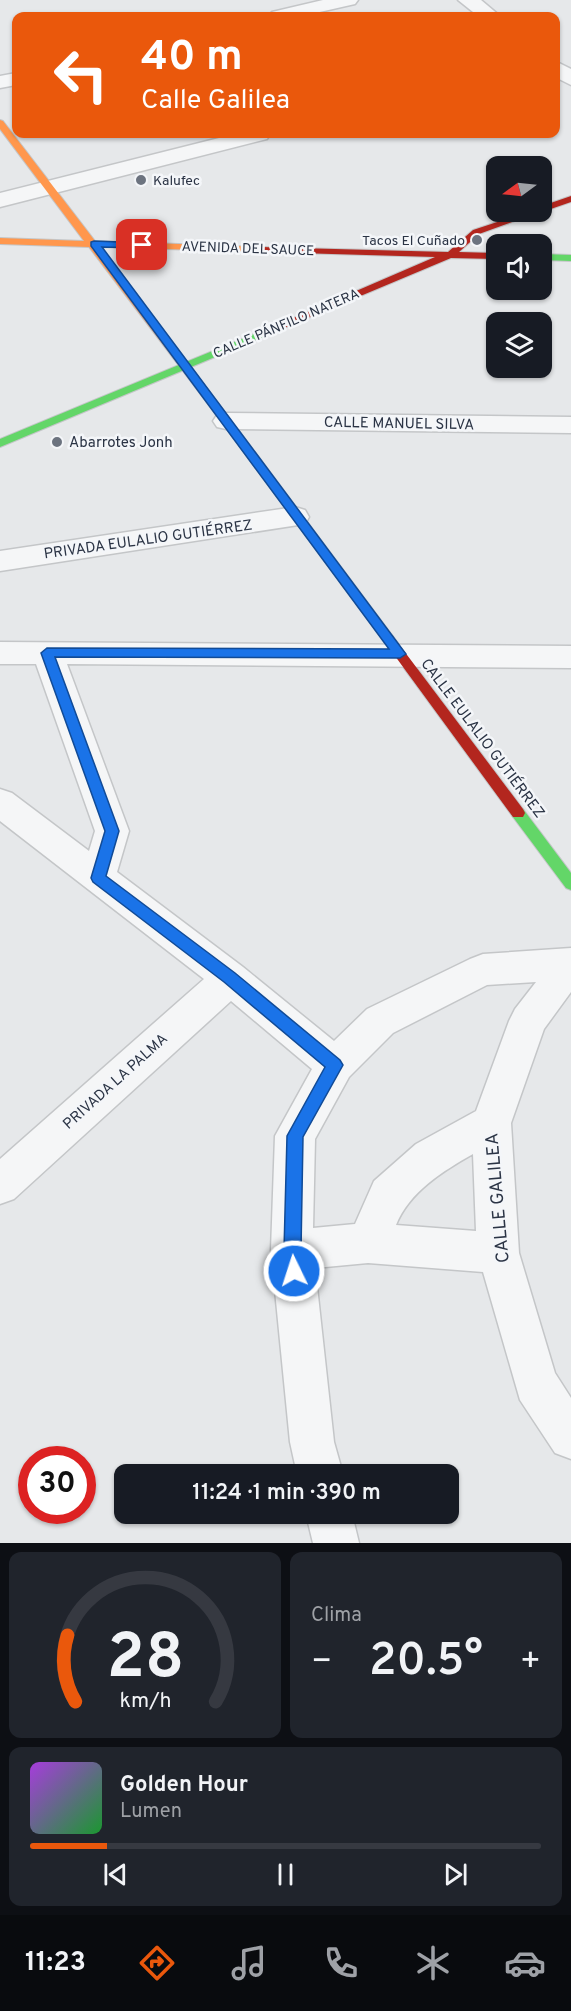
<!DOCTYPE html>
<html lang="es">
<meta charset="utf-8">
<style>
body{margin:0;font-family:Overpass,sans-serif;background:#20242c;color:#f1f3f6;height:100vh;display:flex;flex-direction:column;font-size:22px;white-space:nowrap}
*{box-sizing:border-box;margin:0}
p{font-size:20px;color:#9ea1a6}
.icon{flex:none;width:33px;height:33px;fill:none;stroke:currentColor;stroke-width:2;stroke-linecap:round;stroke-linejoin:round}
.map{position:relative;height:1543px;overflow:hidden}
.details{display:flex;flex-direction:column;gap:9px;padding:9px;background:#0d0f14;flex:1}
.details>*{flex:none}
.top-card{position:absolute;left:12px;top:12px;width:548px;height:126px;border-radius:12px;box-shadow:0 2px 4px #0004;background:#ea580c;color:#fff;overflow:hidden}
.needle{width:39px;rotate:255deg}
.buttons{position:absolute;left:486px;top:156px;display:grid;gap:12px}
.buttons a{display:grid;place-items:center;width:66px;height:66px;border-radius:12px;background:#171b24;box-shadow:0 2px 4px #0004;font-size:30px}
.speed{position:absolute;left:18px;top:1446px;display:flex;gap:12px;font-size:30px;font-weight:700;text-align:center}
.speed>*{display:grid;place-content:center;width:78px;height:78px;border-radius:50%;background:#171b24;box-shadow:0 2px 4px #0004;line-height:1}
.speed .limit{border:9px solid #d22;background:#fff;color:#111}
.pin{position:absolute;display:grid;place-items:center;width:51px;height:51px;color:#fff;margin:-26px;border-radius:12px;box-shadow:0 3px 9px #0006}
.me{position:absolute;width:66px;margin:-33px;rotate:356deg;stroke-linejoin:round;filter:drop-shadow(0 0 4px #0008)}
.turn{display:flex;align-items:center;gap:21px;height:126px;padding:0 30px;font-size:27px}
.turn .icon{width:78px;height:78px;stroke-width:2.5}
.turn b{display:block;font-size:42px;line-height:51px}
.big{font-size:45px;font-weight:600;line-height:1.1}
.details .tile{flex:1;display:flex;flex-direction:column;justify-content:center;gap:9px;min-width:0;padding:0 21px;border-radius:12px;background:#20242c}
.details .dial{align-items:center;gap:0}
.dial svg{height:156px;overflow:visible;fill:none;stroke:#363941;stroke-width:7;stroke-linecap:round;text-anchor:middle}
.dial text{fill:#f1f3f6;stroke:none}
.song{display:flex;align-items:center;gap:18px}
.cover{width:72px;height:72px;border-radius:9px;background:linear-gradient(135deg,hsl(280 70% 55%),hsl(130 70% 35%))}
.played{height:6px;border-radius:3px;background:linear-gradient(90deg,#ea580c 15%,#363941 15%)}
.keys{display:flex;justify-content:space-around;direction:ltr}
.heat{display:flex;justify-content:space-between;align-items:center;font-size:33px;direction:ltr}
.details .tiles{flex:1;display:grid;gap:9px;grid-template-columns:1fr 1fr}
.tile:last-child{grid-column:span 2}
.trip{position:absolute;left:114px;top:1464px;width:345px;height:60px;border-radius:12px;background:#171b24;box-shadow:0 2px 4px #0004;font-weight:600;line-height:60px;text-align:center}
.tab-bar{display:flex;height:96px;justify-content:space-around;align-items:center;background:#090b0e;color:#9ea1a6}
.tab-bar .icon{width:42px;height:42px}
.tab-bar .active{color:#ea580c}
.tab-bar b{font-size:27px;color:#f1f3f6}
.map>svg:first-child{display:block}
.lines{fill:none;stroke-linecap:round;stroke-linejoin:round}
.street-casing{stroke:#c4c6c8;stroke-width:3}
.fast-casing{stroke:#c4c6c8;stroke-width:2}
.slow-casing{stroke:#c4c6c8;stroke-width:2}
.jam-casing{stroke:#c4c6c8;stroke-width:2}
.street{fill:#f5f6f7;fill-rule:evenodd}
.fast{fill:#63d668;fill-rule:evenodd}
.slow{fill:#ff974d;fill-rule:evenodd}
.jam{fill:#b3261e;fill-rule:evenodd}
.route{fill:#1a73e8;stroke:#114b97;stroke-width:1.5}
.poi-dot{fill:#6c737f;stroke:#f4f6f9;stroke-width:2}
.labels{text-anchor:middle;stroke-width:5;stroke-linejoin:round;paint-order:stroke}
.far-poi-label{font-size:14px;fill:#2b3445;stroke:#f4f6f9;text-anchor:start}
.far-street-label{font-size:14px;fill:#2b3445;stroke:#f4f6f9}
.street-label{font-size:15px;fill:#2b3445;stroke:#f4f6f9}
.poi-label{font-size:15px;fill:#2b3445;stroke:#f4f6f9;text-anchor:start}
.near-street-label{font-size:18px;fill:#2b3445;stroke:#f4f6f9}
</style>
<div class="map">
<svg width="571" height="1543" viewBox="0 0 571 1543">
<rect width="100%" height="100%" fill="#e6e8ea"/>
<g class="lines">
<defs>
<path id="street" d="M323,0H358L355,4L302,16H269L272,12Z
M458,0H481L500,16H478Z
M555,61L571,69V85L555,77Z
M16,73V85L0,88V76Z
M235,134H270L267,139L0,207V193Z
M226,413L571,417V433L226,429L217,427L213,421L217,415Z
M295,507L305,510L309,517L305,524L0,571V551Z
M0,642L571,646V668L67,664L129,831L117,872L243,967L334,1041L367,1009L470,959L483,954L571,948V992L544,1029L511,1123L519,1253L555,1373L571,1398V1459L555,1453L520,1400L483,1272L368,1263L315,1268L334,1442L343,1474H297L290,1442L271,1250L275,1136L312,1069L231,1001L14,1199L0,1204V1159L204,979L0,821V789L12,793L89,851L95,831L36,664H0ZM536,982L515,1009L509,1021L476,1111L416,1144L374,1181L355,1224L313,1228L315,1139L349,1077L393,1033L487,985ZM473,1154L476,1231L396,1225C409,1192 443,1171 473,1154Z
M306,1514H352L359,1543H313Z"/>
<path id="fast" d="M542,254L571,255V261L542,260Z
M273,326L278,329L277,331L0,447V439Z
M221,411L225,412L392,635L394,638L392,641H384L217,416L216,414Z
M518,808L523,809L571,873V890L566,888L513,817L511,813L513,809Z"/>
<path id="slow" d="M0,120L3,121L95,241L266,247L268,249L263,252L99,247L225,412V416H217L89,247L0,244V238L84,241L0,129Z"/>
<path id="jam" d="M571,196V202L545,211L541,212L542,206Z
M527,212H540L479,234L459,252L496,253V259L451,258L277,331H269L268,329L435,257L263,252L258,249L260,247L448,252L473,230Z
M388,633L392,635L523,809L525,813L523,817H513L384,641L382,638Z"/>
</defs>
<use href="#street" class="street-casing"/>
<use href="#fast" class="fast-casing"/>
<use href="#slow" class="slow-casing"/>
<use href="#jam" class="jam-casing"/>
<use href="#street" class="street"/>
<use href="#fast" class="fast"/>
<use href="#slow" class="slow"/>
<use href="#jam" class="jam"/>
</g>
<path class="route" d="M94,241L145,243V247L142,248L102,247L406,654L400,658L55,657L119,831L106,876L235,973L340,1060L343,1065L303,1137L301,1250L303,1271L300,1277L294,1280L288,1277L284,1250L287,1136L325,1067L224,982L93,882L91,878L105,831L41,653L47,648L389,649L91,246V242Z"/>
<g class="poi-dot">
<circle cx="141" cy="180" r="6"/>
<circle cx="477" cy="240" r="6"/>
<circle cx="57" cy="442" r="6"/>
</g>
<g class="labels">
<g class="far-poi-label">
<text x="153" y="185">Kalufec</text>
<text x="465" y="245" text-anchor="end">Tacos El Cuñado</text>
</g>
<g class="far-street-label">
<text transform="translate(248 248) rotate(2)" y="5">AVENIDA DEL SAUCE</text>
<text transform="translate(286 323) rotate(-23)" y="5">CALLE PÁNFILO NATERA</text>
</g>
<g class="street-label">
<text transform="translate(399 423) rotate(1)" y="5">CALLE MANUEL SILVA</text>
<text transform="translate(148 539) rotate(-8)" y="5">PRIVADA EULALIO GUTIÉRREZ</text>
<text transform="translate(483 738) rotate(53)" y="5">CALLE EULALIO GUTIÉRREZ</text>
<text transform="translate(115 1081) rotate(-42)" y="5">PRIVADA LA PALMA</text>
</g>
<g class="poi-label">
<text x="69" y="447">Abarrotes Jonh</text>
</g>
<g class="near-street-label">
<text transform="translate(497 1198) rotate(-95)" y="6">CALLE GALILEA</text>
</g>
</g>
</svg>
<div class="buttons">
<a><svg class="needle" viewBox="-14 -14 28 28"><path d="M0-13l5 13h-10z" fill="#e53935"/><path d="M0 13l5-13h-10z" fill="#9ea1a6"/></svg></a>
<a><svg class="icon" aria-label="sound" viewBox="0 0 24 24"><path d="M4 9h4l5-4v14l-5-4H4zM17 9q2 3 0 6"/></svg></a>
<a><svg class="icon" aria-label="layers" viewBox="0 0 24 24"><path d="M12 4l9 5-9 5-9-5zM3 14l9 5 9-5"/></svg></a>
</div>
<div class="speed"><div class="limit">30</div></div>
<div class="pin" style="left:142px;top:245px;background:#d93025"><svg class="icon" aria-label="arrive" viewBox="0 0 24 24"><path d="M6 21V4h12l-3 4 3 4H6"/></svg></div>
<svg class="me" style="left:294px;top:1271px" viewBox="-20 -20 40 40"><circle r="17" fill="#1a73e8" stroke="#fff" stroke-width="3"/><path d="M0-11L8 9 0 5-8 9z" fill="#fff"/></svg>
<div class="trip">11:24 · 1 min · 390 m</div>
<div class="top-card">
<div class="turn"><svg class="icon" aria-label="left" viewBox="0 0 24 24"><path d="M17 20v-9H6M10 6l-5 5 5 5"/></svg><div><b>40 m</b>Calle Galilea</div></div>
</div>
</div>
<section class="details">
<div class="tiles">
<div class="tile dial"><svg viewBox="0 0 100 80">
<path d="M14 69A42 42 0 1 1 86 69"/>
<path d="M14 69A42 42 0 0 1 10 35" stroke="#ea580c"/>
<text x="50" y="56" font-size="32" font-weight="700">28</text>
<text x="50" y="72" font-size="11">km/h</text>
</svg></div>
<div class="tile"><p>Clima</p>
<div class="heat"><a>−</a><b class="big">20.5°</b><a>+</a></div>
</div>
<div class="tile">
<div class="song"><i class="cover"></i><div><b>Golden Hour</b><p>Lumen</p></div></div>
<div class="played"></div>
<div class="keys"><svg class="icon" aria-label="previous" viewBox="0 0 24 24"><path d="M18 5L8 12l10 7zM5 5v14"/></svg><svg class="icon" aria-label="pause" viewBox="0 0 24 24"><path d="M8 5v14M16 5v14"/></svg><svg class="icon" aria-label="next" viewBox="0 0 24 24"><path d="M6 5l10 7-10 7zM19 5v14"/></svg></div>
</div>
</div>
</section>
<nav class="tab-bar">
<b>11:23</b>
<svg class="icon active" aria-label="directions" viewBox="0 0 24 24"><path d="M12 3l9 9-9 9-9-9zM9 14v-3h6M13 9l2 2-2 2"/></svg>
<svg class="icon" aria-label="music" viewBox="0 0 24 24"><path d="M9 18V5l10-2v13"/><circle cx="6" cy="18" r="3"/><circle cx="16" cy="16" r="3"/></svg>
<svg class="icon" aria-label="phone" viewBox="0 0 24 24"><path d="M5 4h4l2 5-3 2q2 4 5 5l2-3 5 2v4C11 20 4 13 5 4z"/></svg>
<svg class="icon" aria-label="climate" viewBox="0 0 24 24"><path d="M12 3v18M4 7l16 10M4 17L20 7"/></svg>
<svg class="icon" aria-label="car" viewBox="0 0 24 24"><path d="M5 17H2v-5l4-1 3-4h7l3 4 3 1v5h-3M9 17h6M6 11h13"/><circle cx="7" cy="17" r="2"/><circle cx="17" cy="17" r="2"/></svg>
</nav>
